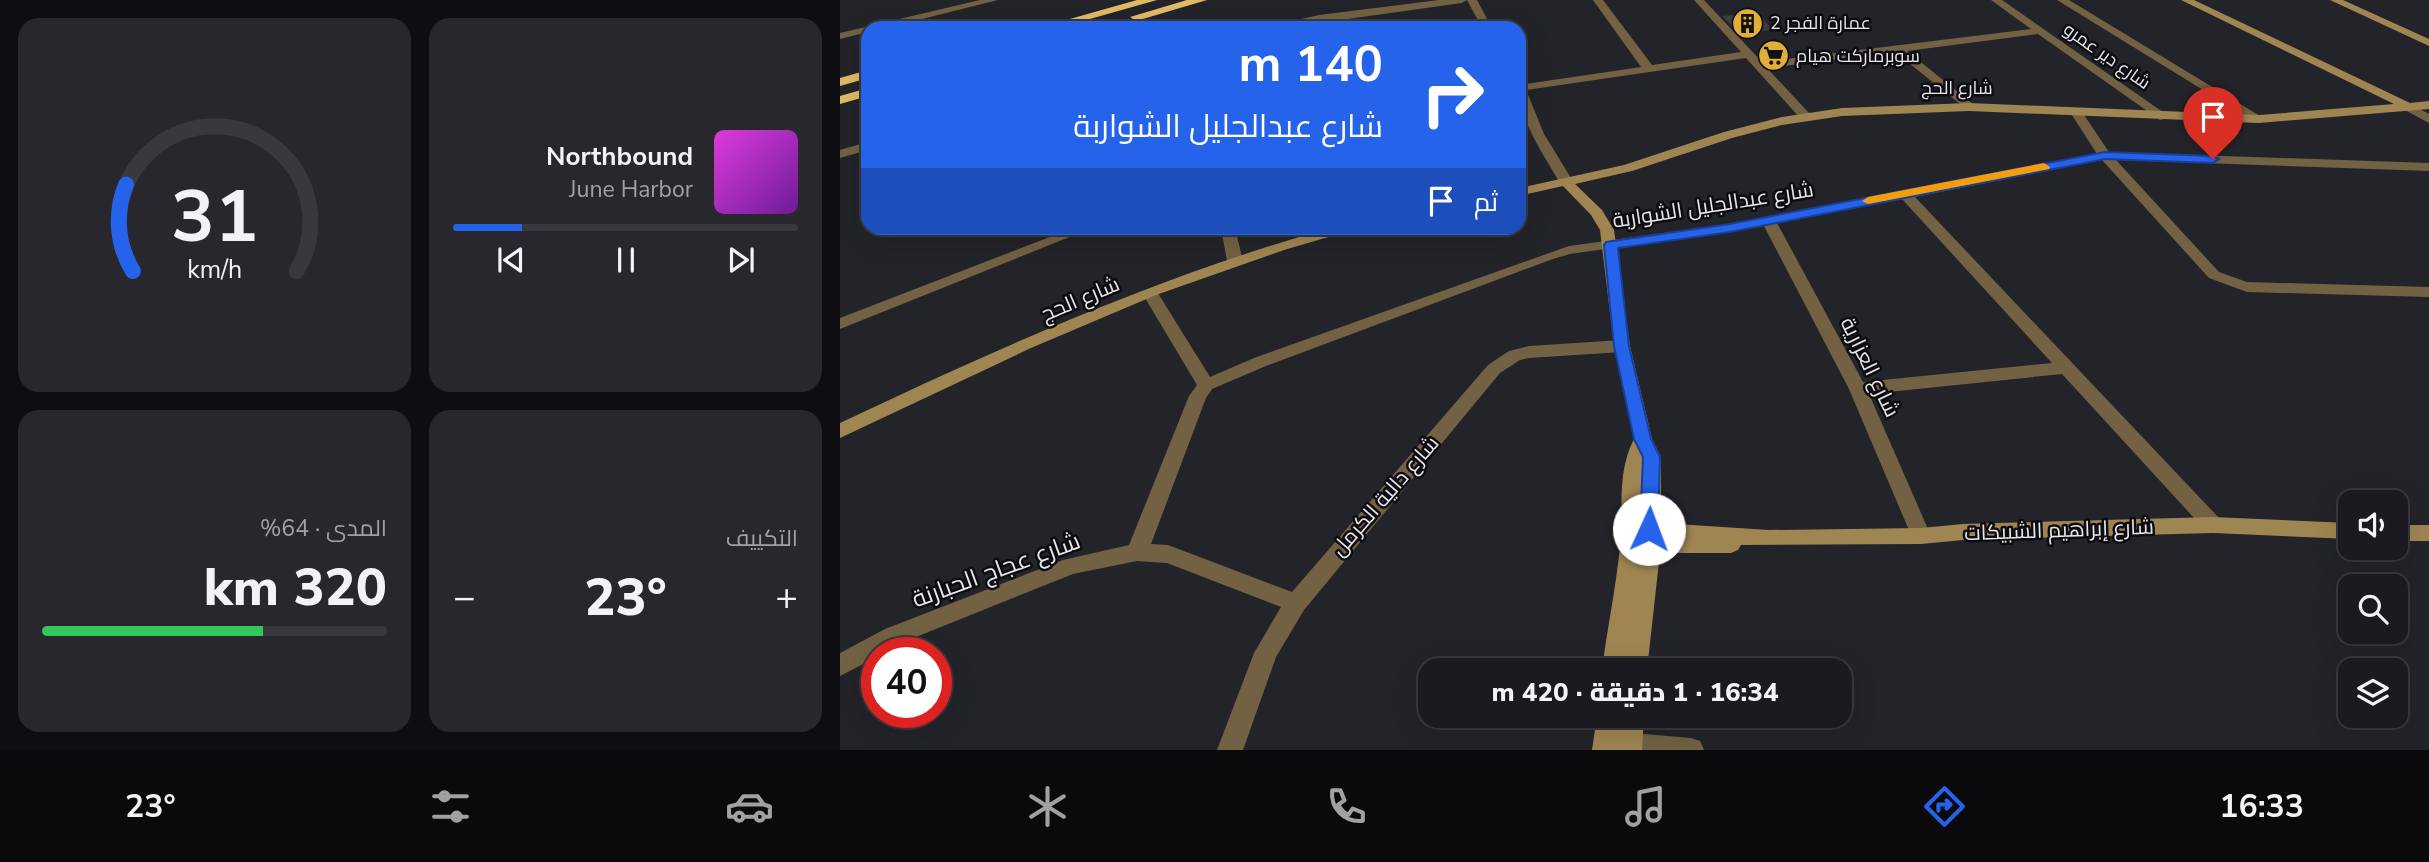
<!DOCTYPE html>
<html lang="ar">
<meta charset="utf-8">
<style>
body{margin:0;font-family:"Nunito Sans",Cairo,sans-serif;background:#27272d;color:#f1f3f6;direction:rtl;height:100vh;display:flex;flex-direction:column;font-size:26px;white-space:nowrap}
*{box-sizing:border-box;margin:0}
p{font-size:23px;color:#9fa1a5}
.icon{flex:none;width:38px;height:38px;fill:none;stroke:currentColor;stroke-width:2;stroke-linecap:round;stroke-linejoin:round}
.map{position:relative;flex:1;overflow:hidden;direction:ltr}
.details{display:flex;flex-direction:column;gap:18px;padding:18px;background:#0e0e12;width:840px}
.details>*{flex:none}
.hud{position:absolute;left:21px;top:21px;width:665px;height:214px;border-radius:21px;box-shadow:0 7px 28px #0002,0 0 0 2px #38383e;direction:rtl;background:#2563eb;color:#fff;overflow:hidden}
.buttons{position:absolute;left:1498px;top:490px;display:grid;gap:14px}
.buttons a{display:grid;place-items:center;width:70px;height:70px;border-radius:14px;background:#1a1a20;box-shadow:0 7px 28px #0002,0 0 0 2px #38383e;font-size:35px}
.speed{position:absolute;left:21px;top:637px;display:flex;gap:14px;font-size:35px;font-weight:700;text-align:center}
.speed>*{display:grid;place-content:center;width:91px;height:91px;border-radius:50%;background:#1a1a20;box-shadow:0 7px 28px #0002,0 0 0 2px #38383e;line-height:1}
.speed .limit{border:10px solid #d22;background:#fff;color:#111}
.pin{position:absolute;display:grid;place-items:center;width:60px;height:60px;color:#fff;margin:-72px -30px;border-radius:50% 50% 50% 0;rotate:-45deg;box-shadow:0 0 7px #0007}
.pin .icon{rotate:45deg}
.me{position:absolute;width:77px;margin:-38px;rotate:2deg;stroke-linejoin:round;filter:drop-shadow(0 0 5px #0008)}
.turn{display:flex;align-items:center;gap:24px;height:147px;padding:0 28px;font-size:32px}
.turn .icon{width:91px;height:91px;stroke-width:2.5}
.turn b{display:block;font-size:49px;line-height:60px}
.then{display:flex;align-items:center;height:66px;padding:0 28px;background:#0003;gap:14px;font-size:26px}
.big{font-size:52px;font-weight:800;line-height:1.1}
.details .widget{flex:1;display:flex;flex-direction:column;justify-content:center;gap:10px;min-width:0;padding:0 24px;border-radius:21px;background:#27272d}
.details .dial{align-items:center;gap:0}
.dial svg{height:182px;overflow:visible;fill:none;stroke:#38383e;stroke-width:7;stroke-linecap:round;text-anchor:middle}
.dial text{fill:#f1f3f6;stroke:none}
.song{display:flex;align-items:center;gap:21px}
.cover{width:84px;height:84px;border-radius:10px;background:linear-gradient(135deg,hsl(300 70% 55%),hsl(280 70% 35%))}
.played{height:7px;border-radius:4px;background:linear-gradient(90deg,#2563eb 20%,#38383e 20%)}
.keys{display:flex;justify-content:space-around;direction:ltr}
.heat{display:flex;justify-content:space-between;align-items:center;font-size:38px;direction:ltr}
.charge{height:10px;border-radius:5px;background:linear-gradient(90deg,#34c759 64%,#38383e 0)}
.details .tiles{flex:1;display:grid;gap:18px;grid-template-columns:repeat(2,1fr)}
.trip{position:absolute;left:578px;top:658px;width:434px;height:70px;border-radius:21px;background:#1a1a20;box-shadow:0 7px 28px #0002,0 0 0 2px #38383e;font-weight:800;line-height:70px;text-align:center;direction:rtl}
.menu{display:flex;height:112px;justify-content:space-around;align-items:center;background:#0a0a0d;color:#9fa1a5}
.menu .icon{width:49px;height:49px}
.menu .active{color:#2563eb}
.menu b{font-size:32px;color:#f1f3f6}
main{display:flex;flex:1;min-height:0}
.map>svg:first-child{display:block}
.building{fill:#3b3b42}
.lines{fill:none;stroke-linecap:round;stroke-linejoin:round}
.street{fill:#726243;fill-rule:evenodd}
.secondary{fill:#9f8552;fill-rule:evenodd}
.highway{fill:#e2b966;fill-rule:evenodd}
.route{fill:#2563eb;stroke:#184099;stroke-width:2}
.slow{fill:#f59e0b}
.labels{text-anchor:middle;stroke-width:5;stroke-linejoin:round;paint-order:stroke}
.far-poi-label{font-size:18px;fill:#e7e7ec;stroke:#0d0c10;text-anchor:start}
.far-street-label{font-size:18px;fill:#e7e7ec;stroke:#0d0c10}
.street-label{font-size:21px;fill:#e7e7ec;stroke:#0d0c10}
.near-street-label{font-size:24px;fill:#e7e7ec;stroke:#0d0c10}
</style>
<main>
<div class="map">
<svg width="1589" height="750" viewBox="0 0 1589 750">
<rect width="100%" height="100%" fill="#23232a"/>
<path class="building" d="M916,13L934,30L899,33L882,16Z"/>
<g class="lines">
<path class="street" d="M140,0H158L46,28H28V32L0,39V33Z
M599,0H627L622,3L443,28H422L479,15Z
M627,0H637L652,28H642Z
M753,0H763L812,65L901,52L854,0H864L922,62L1191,29L1151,0H1162L1330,117L1320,120L1198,34L1067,51L1133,104V110L1129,111L1055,52L927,68L969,113L971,116L965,120L961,119L906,58L686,90L704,134L734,183L727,187L720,183C702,152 679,121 679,85L801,67Z
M1217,0H1229L1425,119L1415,122Z
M1565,101L1589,114V123L1561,108L1559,105Z
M1236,108L1240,109L1269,152L1589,163V171L1276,160L1379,272L1407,282L1589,287V297L1407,292L1369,278L1262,160L1075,197L1380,519L1383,525L1380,531L1373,533L1366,531L1222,374L1029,394L1091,536L1088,542L1081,544L1074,542L1009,389L924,226L730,254L713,259L426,366L372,389L366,398L311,544L328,545L452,592L648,365L669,351L689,346L782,340L790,346L782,352L689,358L680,360L660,373L464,610L436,657L403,750H377L414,653L441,607L327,563L297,561L233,574L61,643L44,653H37V657L0,676V653L45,629L223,560L289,545L349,396L357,385L302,293L304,290H316L370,377L414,358L729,246L890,224L1257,154L1230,112ZM1062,199L1212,363L1023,382L937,223Z
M28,142V150L0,158V150Z
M233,228H252L0,329V318Z
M381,228H395L403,261L400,264L395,266L387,261Z
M781,732L851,738L860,741L864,750H771L768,744L772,735Z"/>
<path class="secondary" d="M1341,0H1354L1570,103L1589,101V109L1419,123L1129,111L1002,116L942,125L892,138L792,171L735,184L762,210L774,230L790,346L812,439L821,457V523L929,530L1081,528L1123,524L1373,517L1510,523V539L1373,533L1123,540L1081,544L901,545L898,550L891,553H820L807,670H762C767,629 776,588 780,546C784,509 776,474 794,439L774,346L760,230L751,215L723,186L679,196V188L784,165L884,132L942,117L1002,108L1129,103L1419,115L1554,104Z
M1490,0H1503L1589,39V46Z
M490,228H511L509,231L444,250L316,295L191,348L0,438V423C160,347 320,276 490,228Z
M1556,525H1589V541H1556Z
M757,716H804L802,750H752Z"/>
<path class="highway" d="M297,0H317L218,28H198Z
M347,0H367L296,21L290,17Z
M28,70V78L0,86V78Z
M28,88V96L0,104V96Z"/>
</g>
<path class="route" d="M1265,152L1373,156L1379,159L1373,163L1265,159L890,232L778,248L789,346L811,439L820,457L818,529L816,534L809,537L802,534L800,529L803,457L794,439L774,346L764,245L766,242L890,224Z"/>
<path class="slow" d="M1204,163L1210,167L1209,169L1028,204L1022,201L1028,197Z"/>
<defs>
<symbol id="building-disc" viewBox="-11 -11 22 22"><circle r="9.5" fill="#e3ae35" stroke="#0d0c10"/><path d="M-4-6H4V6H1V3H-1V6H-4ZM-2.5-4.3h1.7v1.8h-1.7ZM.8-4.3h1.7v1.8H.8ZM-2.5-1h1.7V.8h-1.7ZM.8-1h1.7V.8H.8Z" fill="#111"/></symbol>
<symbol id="supermarket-disc" viewBox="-11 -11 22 22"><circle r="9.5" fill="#e3ae35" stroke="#0d0c10"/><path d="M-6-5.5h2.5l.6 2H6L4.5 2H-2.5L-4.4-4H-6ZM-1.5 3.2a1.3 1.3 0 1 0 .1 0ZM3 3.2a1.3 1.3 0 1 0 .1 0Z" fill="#111"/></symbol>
</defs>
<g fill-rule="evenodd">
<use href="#building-disc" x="890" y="6" width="35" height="35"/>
<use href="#supermarket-disc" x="916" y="38" width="35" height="35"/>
</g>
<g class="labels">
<g class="far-poi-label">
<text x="930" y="29">عمارة الفجر 2</text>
<text x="956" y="62">سوبرماركت هيام</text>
</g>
<g class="far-street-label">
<text transform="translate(1267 56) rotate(35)" y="6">شارع دير عمرو</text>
<text x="1117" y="94">شارع الحج</text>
</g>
<g class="street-label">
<text transform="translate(873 205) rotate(-9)" y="7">شارع عبدالجليل الشواربة</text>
<text transform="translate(240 299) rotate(-23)" y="7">شارع الحج</text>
<text transform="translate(1030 367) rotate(64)" y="7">شارع العزارية</text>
<text transform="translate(545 496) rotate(-49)" y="7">شارع دالية الكرمل</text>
<text transform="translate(1219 530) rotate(-2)" y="7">شارع إبراهيم الشبيكات</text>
</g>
<g class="near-street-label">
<text transform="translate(156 570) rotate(-20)" y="8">شارع عجاج الحبارنة</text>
</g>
</g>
</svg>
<div class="buttons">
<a><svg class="icon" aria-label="sound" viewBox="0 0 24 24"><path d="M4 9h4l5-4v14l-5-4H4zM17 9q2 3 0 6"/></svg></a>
<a><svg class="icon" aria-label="search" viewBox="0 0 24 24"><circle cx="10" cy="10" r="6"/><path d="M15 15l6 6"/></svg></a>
<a><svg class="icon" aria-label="layers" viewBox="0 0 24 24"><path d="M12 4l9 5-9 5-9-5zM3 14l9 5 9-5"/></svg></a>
</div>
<div class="speed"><div class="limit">40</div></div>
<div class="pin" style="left:1373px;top:159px;background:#d93025"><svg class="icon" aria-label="arrive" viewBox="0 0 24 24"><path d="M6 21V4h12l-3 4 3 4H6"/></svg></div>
<svg class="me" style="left:809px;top:529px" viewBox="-20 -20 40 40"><circle r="19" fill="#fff"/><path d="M0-13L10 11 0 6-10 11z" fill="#2563eb"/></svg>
<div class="trip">16:34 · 1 دقيقة · 420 m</div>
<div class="hud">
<div class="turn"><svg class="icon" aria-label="right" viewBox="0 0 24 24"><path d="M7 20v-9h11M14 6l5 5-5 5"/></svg><div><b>140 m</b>شارع عبدالجليل الشواربة</div></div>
<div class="then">ثم<svg class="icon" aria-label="arrive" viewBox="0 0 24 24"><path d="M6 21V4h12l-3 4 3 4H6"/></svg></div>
</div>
</div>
<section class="details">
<div class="tiles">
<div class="widget">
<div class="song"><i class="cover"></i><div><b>Northbound</b><p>June Harbor</p></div></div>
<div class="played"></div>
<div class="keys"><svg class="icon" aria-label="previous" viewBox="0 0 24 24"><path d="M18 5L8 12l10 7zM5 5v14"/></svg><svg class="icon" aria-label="pause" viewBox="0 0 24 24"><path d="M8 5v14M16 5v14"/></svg><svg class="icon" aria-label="next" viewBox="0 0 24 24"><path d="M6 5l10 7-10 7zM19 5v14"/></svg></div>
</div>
<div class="widget dial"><svg viewBox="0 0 100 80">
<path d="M14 69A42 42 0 1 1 86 69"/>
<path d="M14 69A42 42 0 0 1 11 31" stroke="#2563eb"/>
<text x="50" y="56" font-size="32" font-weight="700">31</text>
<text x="50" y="72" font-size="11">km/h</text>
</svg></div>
<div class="widget"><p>التكييف</p>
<div class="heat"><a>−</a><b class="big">23°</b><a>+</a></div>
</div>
<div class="widget"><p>المدى · 64%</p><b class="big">320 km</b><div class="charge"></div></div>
</div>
</section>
</main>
<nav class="menu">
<b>16:33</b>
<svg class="icon active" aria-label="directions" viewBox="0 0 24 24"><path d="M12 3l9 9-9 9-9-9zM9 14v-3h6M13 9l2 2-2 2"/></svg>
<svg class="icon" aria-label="music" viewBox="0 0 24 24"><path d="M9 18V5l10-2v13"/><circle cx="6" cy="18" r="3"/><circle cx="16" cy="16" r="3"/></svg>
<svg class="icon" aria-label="phone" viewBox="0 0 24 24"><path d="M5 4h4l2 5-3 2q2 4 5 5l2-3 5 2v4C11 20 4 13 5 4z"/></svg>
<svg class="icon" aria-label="climate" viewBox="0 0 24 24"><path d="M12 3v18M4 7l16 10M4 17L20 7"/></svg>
<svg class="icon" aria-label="car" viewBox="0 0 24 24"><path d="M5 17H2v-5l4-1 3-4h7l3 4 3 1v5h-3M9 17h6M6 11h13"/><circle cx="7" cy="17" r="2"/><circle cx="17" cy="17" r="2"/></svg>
<svg class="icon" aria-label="filters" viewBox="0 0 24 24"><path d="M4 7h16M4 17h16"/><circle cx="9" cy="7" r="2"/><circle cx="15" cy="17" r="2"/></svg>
<b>23°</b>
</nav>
